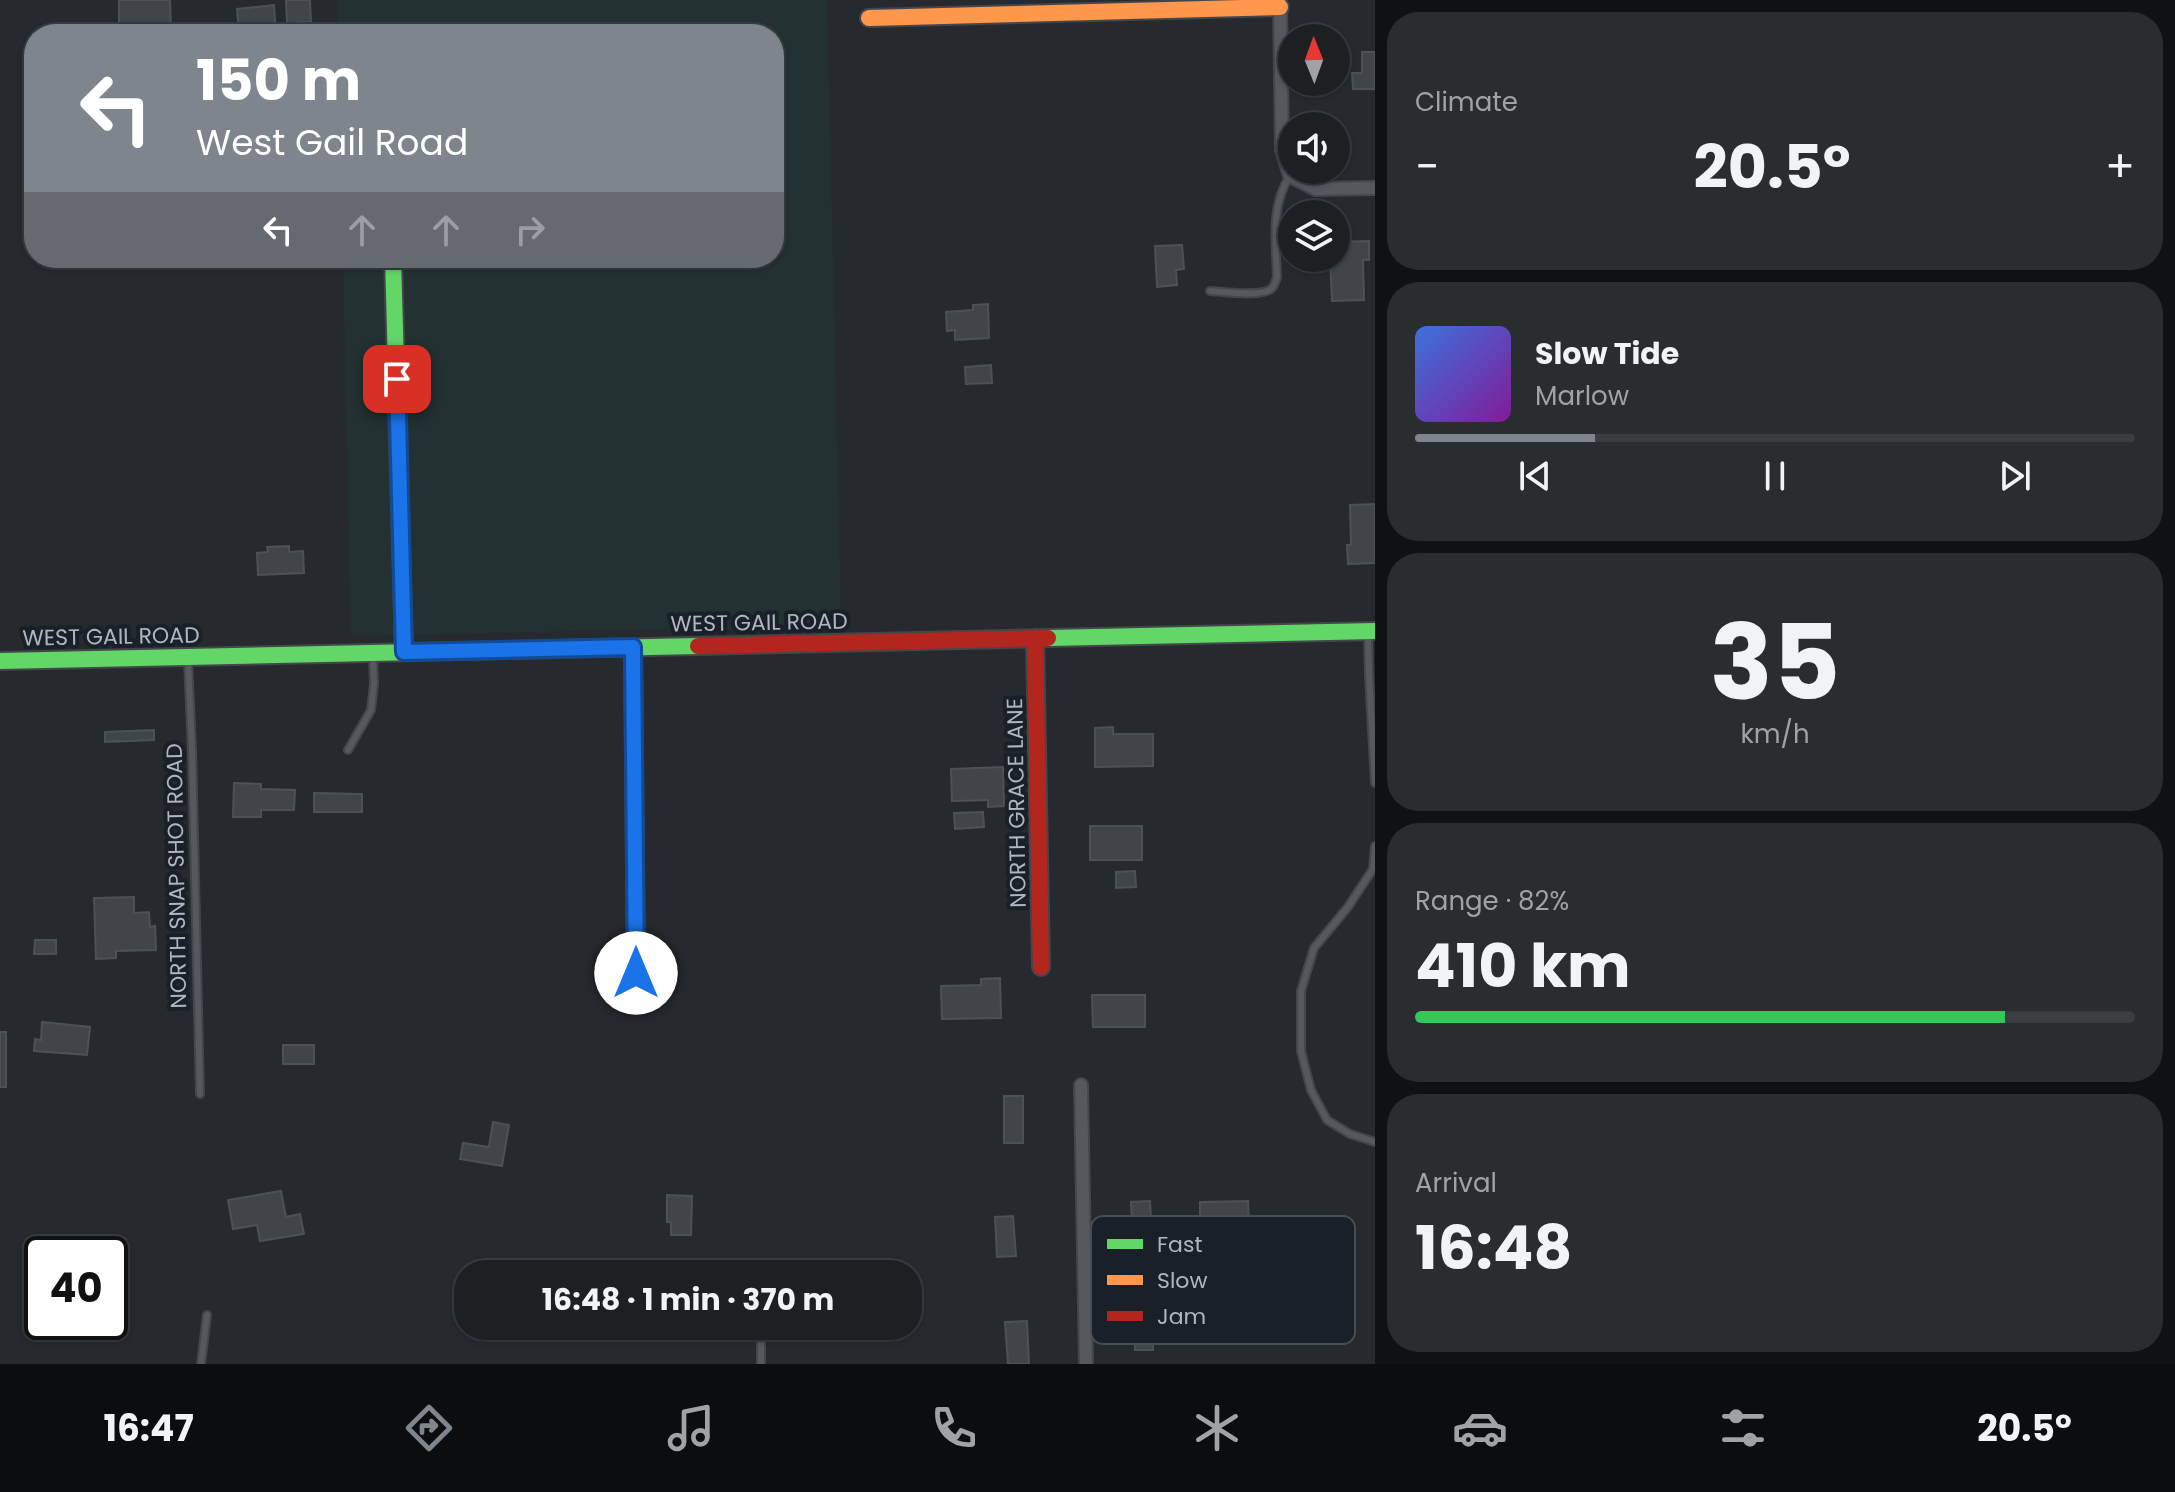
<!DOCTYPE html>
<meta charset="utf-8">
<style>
body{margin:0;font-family:Poppins,sans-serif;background:#292d2f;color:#f1f3f6;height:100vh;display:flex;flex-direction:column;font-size:30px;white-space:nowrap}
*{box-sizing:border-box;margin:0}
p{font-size:26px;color:#a0a3a5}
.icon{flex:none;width:44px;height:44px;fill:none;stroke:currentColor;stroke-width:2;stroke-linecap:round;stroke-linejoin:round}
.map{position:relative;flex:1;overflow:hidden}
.sheet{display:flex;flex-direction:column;gap:12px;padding:12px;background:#0f1213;width:800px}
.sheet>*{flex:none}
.banner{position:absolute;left:24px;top:24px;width:760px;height:244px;border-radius:32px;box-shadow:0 2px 6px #0004,0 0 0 2px #3a3e40;background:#7f858d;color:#fff;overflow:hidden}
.needle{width:52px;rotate:359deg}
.fabs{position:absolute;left:1278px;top:24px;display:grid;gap:16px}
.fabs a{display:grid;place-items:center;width:72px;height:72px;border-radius:50%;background:#1c2022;box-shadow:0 2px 6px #0004,0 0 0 2px #3a3e40;font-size:40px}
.speed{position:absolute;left:24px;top:1236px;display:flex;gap:16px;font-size:40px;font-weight:700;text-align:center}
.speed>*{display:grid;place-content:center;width:104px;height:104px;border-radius:50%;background:#1c2022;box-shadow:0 2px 6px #0004,0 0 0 2px #3a3e40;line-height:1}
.speed .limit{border:4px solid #111;border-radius:12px;background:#fff;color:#111}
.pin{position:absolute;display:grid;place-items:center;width:68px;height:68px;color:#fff;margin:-34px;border-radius:16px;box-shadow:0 4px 12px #0006}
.me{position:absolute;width:88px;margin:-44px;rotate:0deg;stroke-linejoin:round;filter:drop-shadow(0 0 6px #0008)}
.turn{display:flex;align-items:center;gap:28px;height:168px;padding:0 40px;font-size:36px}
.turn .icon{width:104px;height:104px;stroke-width:2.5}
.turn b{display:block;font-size:56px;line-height:68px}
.lanes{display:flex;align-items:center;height:76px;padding:0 40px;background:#0003;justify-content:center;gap:40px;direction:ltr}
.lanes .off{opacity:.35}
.big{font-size:60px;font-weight:700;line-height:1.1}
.sheet .tile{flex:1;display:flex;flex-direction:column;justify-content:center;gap:12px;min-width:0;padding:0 28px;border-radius:32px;background:#292d2f}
.sheet .dial{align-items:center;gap:0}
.dial b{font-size:104px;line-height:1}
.song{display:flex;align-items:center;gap:24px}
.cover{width:96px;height:96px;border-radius:12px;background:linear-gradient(135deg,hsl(220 70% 55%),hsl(290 70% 35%))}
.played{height:8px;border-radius:4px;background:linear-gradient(90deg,#7f858d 25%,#3a3e40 25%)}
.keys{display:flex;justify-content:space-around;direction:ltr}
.heat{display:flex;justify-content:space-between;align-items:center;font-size:44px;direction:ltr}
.charge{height:12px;border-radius:6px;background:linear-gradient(90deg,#34c759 82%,#3a3e40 0)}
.trip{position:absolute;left:454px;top:1260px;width:468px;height:80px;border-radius:32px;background:#1c2022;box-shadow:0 2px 6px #0004,0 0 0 2px #3a3e40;font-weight:700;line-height:80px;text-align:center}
.menu{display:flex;height:128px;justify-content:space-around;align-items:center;background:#0b0d0e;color:#a0a3a5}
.menu .icon{width:56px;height:56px}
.menu .selected{color:#7f858d}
.menu b{font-size:36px;color:#f1f3f6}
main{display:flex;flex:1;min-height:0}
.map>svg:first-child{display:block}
.green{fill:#233133}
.building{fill:#40454a;stroke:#4d5156;stroke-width:2}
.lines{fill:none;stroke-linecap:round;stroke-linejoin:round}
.lane-casing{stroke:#43464b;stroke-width:10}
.street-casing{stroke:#43464b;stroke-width:16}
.fast-casing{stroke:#43464b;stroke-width:20}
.slow-casing{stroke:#43464b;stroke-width:20}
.jam-casing{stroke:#43464b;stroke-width:20}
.lane{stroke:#55585d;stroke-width:6}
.street{stroke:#55585d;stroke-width:12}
.fast{stroke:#63d668;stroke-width:16}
.slow{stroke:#ff974d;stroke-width:16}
.jam{stroke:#b3261e;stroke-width:16}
.route-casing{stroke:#114b97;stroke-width:20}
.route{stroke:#1a73e8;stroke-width:14}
.labels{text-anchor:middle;stroke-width:8;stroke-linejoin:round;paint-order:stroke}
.street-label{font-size:22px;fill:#afb6c0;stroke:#1a2028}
.key{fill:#1a2028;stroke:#474d56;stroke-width:2}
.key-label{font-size:22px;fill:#afb6c0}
</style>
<main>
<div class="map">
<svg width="1375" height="1364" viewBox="0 0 1375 1364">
<rect width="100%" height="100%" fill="#262a2e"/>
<path class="green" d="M338,0H827L841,625L351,636L343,258H774V34H338Z"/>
<path class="building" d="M119,0H170L171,30L119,31Z
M286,0H310L311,22L287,23Z
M274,5L276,34H239L237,9Z
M1362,52H1375V89H1353L1352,73H1362Z
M1369,241V260H1363L1364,300L1332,301L1330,258H1336V242Z
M1182,245L1184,269L1176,270L1177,285L1157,287L1155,246Z
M988,304L989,338L955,340V330L947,331L946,312L973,310V305Z
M991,365L992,383L966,384L965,367Z
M1375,504V563L1348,564L1347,545H1351L1350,505Z
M289,546V552L303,551L304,573L258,575L257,553L268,552L267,547Z
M1113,727V734H1153V766L1095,767V728Z
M154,730V740L105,742V732Z
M1003,767L1004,806L988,807V800L952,801L951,769Z
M234,783L261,784V789L295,790L294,810H261V817H233Z
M314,793L362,794V812H314Z
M983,812L984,827L955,829L954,813Z
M1090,826H1142V860H1090Z
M1135,871L1136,887L1116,888V872Z
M134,897V913L149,912L150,927L155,926L156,950L116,951V958L96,959L94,898Z
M35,940H56V954H34Z
M1000,978L1001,1018L942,1019L941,986L981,985V979Z
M1092,995H1145V1027H1093Z
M42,1022L90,1027L87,1055L34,1051L35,1039L41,1040Z
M0,1032H6V1087H0Z
M283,1045H314V1064H283Z
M1004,1096H1023V1143H1004Z
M493,1122L509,1125L502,1166L460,1159L463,1143L489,1147Z
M281,1191L286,1217L300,1214L304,1234L260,1241L257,1225L233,1229L228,1200Z
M667,1195L692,1196L691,1235H671V1222H667Z
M1150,1201L1152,1239L1133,1240L1131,1202Z
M1248,1201L1249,1227H1200V1202Z
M1013,1216L1016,1256L997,1257L995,1217Z
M1152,1311L1153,1350H1135L1134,1312Z
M1027,1321L1029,1364H1008L1005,1322Z"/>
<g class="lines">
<defs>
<path id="lane" d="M1210,291C1223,292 1261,297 1271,289C1275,286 1275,282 1277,277C1276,243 1270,205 1290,176
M1368,634L1369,675L1375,783
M188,660L192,750L200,1094
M348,750L371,710L374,684L373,656
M1375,846L1373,869L1348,907L1314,948L1301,991V1051L1311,1090L1327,1120L1350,1134L1375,1142
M761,1326V1364
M201,1364L207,1315"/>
<path id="street" d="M1280,0L1282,150L1290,176L1316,189L1375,188
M1081,1085L1086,1364"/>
<path id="fast" d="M393,258L404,652
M1048,638L1375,631
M633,647L636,973
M0,661L698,646"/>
<path id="slow" d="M869,18L1280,7"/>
<path id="jam" d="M1035,638L1041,967
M698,646L1048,638"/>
</defs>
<use href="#lane" class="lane-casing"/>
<use href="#street" class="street-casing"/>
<use href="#fast" class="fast-casing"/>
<use href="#slow" class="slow-casing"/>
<use href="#jam" class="jam-casing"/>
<use href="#lane" class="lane"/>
<use href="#street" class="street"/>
<use href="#fast" class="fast"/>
<use href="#slow" class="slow"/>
<use href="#jam" class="jam"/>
</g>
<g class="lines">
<defs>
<path id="route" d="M397,379L404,652L633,647L636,973"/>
</defs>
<use href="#route" class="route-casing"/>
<use href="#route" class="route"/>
</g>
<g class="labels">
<g class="street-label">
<text transform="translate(759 622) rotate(-1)" y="8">WEST GAIL ROAD</text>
<text transform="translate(111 636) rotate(-1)" y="8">WEST GAIL ROAD</text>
<text transform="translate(1016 803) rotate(-91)" y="8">NORTH GRACE LANE</text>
<text transform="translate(176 876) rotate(-91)" y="8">NORTH SNAP SHOT ROAD</text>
</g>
</g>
<rect x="1091" y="1216" width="264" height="128" rx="12" class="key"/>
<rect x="1107" y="1239" width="36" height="10" fill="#63d668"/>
<rect x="1107" y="1275" width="36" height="10" fill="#ff974d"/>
<rect x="1107" y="1311" width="36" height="10" fill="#b3261e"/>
<g class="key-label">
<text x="1157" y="1252">Fast</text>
<text x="1157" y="1288">Slow</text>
<text x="1157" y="1324">Jam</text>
</g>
</svg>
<div class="fabs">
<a><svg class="needle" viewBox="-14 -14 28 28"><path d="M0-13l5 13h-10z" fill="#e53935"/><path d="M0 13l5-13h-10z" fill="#a0a3a5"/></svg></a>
<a><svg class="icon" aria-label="sound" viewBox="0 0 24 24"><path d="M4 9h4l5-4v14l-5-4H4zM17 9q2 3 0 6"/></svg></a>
<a><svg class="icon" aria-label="layers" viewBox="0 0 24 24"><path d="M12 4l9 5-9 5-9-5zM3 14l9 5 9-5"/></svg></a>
</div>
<div class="speed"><div class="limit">40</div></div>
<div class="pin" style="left:397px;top:379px;background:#d93025"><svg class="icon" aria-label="arrive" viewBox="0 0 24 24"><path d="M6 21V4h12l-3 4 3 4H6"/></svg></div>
<svg class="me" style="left:636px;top:973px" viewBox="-20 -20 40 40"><circle r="19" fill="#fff"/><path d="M0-13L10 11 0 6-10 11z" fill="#1a73e8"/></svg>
<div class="trip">16:48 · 1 min · 370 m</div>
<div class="banner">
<div class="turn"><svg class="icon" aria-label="left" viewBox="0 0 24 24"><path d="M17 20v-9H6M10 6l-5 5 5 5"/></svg><div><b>150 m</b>West Gail Road</div></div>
<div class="lanes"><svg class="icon" aria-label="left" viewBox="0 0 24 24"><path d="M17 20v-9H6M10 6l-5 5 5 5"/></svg><svg class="icon off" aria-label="ahead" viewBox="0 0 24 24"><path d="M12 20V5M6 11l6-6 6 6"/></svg><svg class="icon off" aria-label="ahead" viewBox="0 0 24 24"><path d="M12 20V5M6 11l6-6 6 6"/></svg><svg class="icon off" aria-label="right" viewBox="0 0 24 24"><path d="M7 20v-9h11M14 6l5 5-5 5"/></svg></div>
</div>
</div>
<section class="sheet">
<div class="tile"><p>Climate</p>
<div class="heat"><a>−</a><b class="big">20.5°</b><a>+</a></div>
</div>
<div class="tile">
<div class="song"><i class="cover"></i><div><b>Slow Tide</b><p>Marlow</p></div></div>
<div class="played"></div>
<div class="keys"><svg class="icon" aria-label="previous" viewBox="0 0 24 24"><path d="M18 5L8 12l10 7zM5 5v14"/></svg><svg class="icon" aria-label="pause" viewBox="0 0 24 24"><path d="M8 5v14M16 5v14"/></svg><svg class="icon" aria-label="next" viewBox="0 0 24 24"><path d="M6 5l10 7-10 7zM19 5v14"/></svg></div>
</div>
<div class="tile dial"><b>35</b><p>km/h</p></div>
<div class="tile"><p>Range · 82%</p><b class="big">410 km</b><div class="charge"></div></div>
<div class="tile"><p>Arrival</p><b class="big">16:48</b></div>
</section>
</main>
<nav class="menu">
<b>16:47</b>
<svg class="icon selected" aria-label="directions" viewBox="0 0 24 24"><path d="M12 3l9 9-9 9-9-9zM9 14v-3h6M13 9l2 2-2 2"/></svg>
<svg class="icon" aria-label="music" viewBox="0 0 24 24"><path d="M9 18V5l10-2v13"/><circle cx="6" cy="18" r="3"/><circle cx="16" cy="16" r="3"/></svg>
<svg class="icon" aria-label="phone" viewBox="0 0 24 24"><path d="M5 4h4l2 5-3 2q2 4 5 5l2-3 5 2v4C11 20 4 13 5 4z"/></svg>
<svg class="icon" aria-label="climate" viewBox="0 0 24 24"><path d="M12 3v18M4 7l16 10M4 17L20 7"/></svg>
<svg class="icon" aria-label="car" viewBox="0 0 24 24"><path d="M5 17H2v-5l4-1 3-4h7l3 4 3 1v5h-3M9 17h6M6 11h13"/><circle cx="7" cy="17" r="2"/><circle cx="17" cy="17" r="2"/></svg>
<svg class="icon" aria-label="filters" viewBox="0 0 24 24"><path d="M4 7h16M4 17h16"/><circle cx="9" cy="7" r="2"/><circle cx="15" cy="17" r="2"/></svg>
<b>20.5°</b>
</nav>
